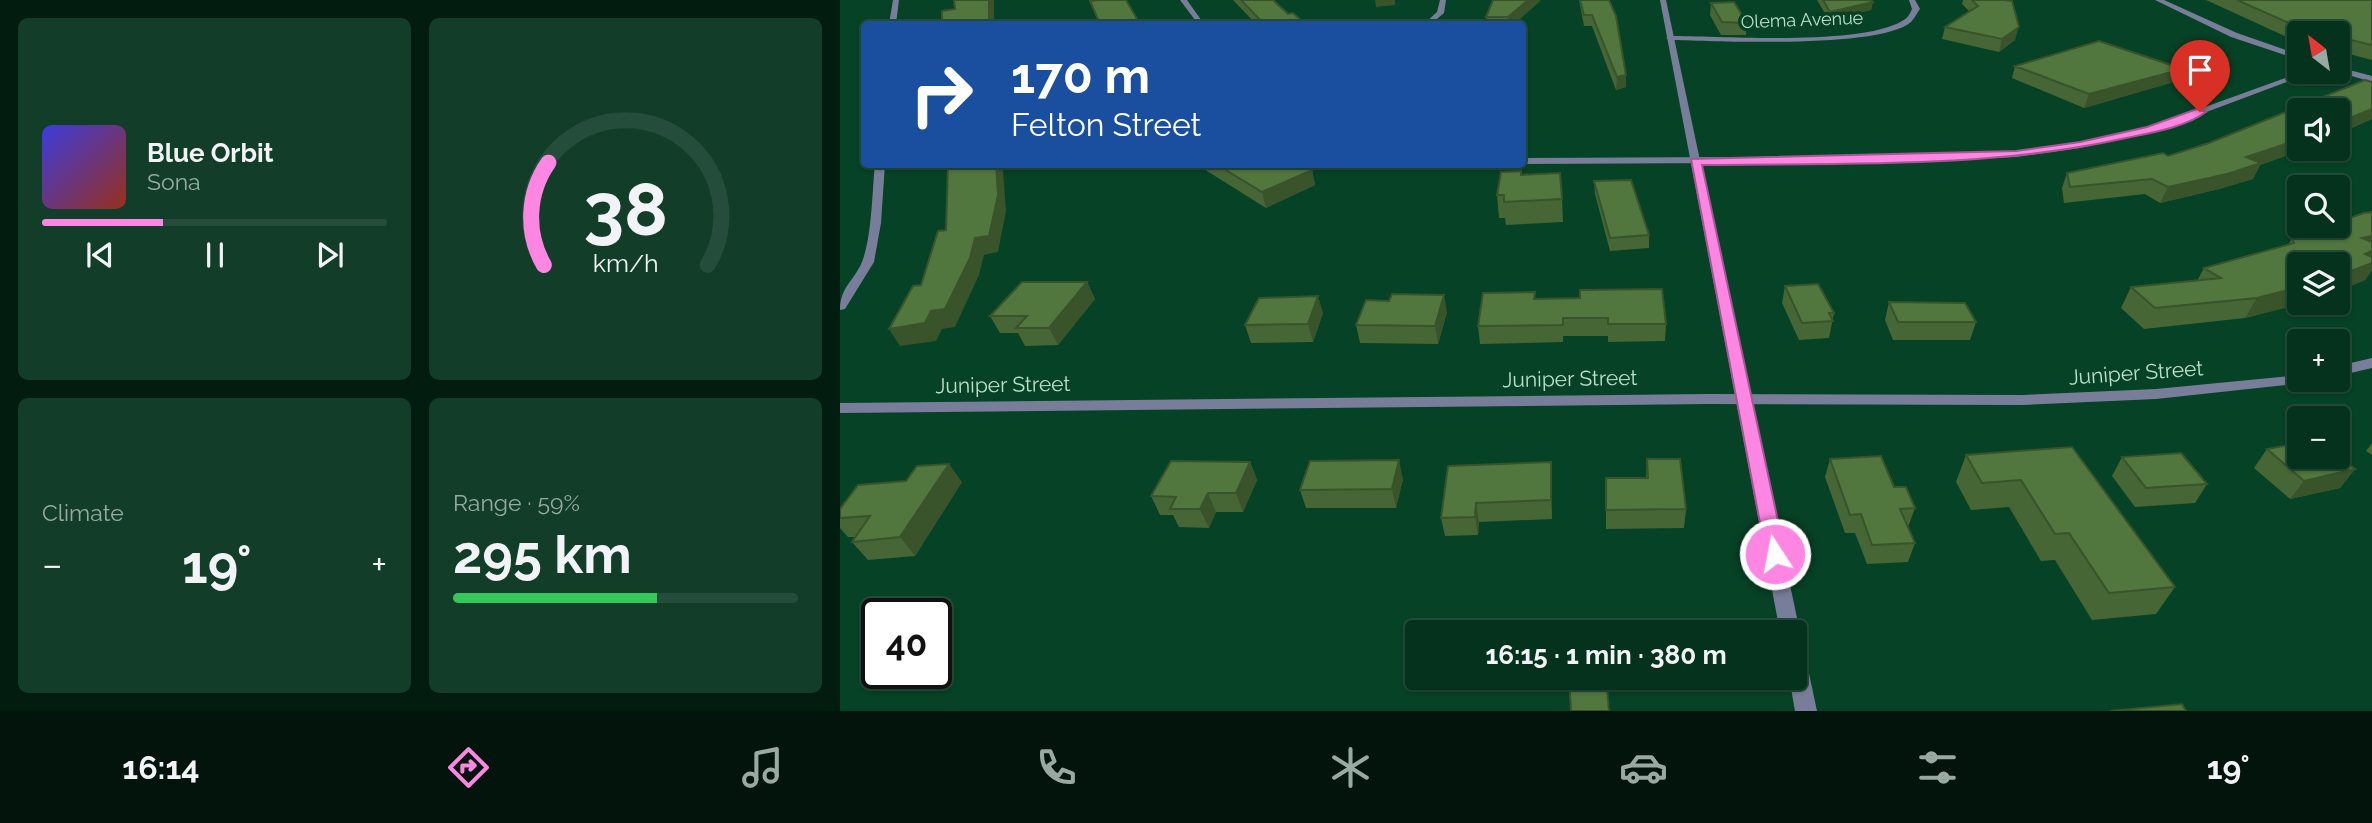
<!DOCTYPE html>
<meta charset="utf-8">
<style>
body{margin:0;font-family:Raleway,sans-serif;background:#123e29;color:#f1f3f6;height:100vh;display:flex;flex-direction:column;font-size:26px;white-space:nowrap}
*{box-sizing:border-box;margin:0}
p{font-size:23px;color:#97aaa3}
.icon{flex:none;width:38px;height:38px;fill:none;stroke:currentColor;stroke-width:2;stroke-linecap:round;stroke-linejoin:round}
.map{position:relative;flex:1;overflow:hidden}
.details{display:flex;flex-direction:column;gap:18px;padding:18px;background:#021c0f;width:840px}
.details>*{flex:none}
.banner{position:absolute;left:21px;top:21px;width:665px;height:147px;border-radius:7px;box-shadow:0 2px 5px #0004,0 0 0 2px #254d3b;background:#1a4fa0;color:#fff;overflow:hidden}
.needle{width:46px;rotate:329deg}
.controls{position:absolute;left:1447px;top:21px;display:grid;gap:14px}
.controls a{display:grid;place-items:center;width:63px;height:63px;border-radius:7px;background:#04321c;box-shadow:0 2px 5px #0004,0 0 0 2px #254d3b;font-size:35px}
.speed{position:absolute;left:21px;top:598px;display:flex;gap:14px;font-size:35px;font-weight:700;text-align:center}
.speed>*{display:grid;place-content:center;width:91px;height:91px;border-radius:50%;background:#04321c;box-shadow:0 2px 5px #0004,0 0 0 2px #254d3b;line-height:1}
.speed .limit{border:4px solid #111;border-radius:10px;background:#fff;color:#111}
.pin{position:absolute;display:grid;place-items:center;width:60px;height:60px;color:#fff;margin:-72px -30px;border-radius:50% 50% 50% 0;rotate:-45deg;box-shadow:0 0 7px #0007}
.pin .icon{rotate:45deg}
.me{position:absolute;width:77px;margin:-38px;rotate:349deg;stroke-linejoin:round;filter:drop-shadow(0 0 5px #0008)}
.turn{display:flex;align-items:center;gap:24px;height:147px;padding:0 35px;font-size:32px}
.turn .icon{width:91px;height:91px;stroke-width:2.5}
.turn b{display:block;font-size:49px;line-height:60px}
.big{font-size:52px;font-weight:700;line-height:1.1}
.details .tile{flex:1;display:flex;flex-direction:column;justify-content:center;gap:10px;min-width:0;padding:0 24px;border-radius:10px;background:#123e29}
.details .dial{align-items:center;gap:0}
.dial svg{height:182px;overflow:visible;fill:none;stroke:#254d3b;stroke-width:7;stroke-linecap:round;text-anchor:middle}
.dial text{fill:#f1f3f6;stroke:none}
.song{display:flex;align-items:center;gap:21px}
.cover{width:84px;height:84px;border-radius:10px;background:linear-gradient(135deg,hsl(240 70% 55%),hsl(10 70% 35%))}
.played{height:7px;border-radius:4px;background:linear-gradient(90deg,#fd86e3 35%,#254d3b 35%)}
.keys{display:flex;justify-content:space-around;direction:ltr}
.heat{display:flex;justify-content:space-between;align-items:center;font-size:38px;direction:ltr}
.charge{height:10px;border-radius:5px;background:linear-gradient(90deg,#34c759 59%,#254d3b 0)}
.details .tiles{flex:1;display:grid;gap:18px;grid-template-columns:repeat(2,1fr)}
.trip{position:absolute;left:565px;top:620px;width:402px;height:70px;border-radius:7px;background:#04321c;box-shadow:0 2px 5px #0004,0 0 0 2px #254d3b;font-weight:700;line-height:70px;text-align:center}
.menu{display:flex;height:112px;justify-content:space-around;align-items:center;background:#02140b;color:#97aaa3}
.menu .icon{width:49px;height:49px}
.menu .selected{color:#fd86e3}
.menu b{font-size:32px;color:#f1f3f6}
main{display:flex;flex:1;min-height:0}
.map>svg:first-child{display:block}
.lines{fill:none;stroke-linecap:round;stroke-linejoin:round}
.minor{fill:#787e9a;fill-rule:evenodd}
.tertiary{fill:#787e9a;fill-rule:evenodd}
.wall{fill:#466635}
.shaded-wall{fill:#39532b}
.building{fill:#51773e;stroke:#39532b;stroke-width:2}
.route{fill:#fd86e3;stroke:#a45794;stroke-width:2}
.labels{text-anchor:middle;stroke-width:7;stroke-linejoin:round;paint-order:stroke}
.far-street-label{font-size:18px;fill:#bcdfc8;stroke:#064225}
.street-label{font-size:21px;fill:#bcdfc8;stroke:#064225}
</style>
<main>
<section class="details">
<div class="tiles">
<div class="tile">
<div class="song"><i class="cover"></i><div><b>Blue Orbit</b><p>Sona</p></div></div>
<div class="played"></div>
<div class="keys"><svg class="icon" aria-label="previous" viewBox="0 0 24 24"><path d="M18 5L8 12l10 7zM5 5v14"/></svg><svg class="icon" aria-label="pause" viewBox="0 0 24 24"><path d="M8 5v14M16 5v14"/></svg><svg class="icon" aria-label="next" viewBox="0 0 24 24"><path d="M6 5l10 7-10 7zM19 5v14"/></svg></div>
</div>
<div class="tile dial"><svg viewBox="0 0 100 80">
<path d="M14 69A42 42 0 1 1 86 69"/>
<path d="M14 69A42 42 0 0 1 16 24" stroke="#fd86e3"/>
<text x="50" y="56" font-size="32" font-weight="700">38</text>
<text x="50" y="72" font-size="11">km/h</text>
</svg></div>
<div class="tile"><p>Climate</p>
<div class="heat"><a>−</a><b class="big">19°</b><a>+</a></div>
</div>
<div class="tile"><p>Range · 59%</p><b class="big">295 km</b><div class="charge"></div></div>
</div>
</section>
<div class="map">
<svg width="1532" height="711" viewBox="0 0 1532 711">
<rect width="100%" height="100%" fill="#064225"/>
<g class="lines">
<path class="minor" d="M53,0H59L56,24H49Z
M340,0H347L364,24H358Z
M600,0H606L604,13L591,24H584L597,12Z
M1069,0H1075L1080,9C1077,13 1074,19 1071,22C1040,49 875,41 830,40L826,38L830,36C882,36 1021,46 1062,21C1067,19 1070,14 1072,9Z
M1315,0H1324L1397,33L1460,55V60L1391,37Z
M1498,67L1532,76V82L1498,72Z
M1462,72H1473L1313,132L1240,148L1176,157L1072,162L682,164V158L1072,156L1176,151L1240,142L1307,128Z
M35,164H45L41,223L34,262L5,309L0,310C0,287 14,281 22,262C32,236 32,192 35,164Z
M1532,358V368L1498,376V366Z
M1460,375V380H1467L1465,383L1316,399L1183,405L869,404L0,413V403L869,394L1183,395L1316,389Z"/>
<path class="tertiary" d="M820,0H826L960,632L956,639V632H940Z
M956,650L963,653L966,659L977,711H955L949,677H956Z"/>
</g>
<path class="wall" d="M393,0H433L448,14L465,24H416Z
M739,0H769L786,75V87L776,90L752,26H744Z
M977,0H1031L1033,2L1031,10L989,20Z
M1123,0H1164L1175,40L1159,52L1102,39L1105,27L1129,11L1122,4Z
M1366,0H1532V60L1498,51V33H1460V41L1451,39Z
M700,1L674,24H647L646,17Z
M871,3L907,23L906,35H881L870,15Z
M1175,66L1337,81L1244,108L1172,78Z
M1532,82V119L1498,134V110L1454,153L1420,165L1413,179L1379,189L1320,203L1305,194L1224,203L1222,188L1227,173L1328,156L1369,143Z
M365,164H461L472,170L475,185L426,208L367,171Z
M681,175L722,199L723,222L666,225L665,218H659L657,195Z
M754,181L809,235V248L770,251L755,194Z
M1532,212V270L1525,280L1498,291V264L1460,303H1464L1405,318L1304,329L1281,308L1291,287L1357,281L1364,268L1449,244L1452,238Z
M247,282L255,299L218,345L185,346L178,333H160L150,316Z
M945,286L994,313L989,338L959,340L942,303Z
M696,299L826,324L825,341L768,342V336H723V342L640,344L638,326Z
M1049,302L1136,322L1130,340H1053L1045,320Z
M607,312L598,344L520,343L516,325Z
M483,313L473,342L411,343L405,325Z
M1532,443V455L1526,451Z
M1232,447L1335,587L1316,614L1252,620L1215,560L1201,561L1169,507L1131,510L1116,482L1126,455Z
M1427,449L1515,469L1500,488L1450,499L1414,468Z
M1282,457L1367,484L1355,503L1295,507L1272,476Z
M807,459L846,509L844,528L766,529V478H806Z
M990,459L1054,487L1075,508L1068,527L1075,543L1068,562L1027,564L1015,533H1005L985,477Z
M410,462L417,480L403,512H376L369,528L339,527L333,515H320L311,496Z
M608,466L712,481V519L639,522L638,535L605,536L601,518Z
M563,479L556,508H466L460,490Z
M122,482L75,556L28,560L12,542L15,537H8L0,528V509Z"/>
<path class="shaded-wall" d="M149,0H154V24H149Z
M535,0H555V5L536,7Z
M688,0H700V1L674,24H669L668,17Z
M1033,2L1031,10L989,20L990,12Z
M1179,27L1175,40L1159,52L1162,39Z
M1343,69L1337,81L1244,108L1249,94Z
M786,75V87L776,90L777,77Z
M1532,109V119L1498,134V123Z
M1460,139V149H1464L1420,165L1413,179L1379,189L1320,203L1328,187L1406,157Z
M156,164H165L166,169L163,170L166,211L158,252L144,255L139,275L115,327L102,329L96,341L60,346L49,329L85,323Z
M472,170L475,185L426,208L422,192Z
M1532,236V270L1525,280L1498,291V276L1522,238Z
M247,282L255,299L218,345L209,328Z
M1460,287V303H1464L1405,318L1417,298Z
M604,295L607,312L598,344L595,326Z
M478,296L483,313L473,342L468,324Z
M559,460L563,479L556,508L552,489Z
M410,462L417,480L403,512L396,493Z
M711,462L712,481V519L711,500Z
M109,464L122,482L75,556L60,537Z
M1515,469L1500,488L1450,499L1464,481Z
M368,493L376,512L369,528L360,509Z
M636,503L639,522L638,535L635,517Z"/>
<path class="building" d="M114,0H149V24H102V11L115,9Z
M259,0H286L300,24H260L250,1Z
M401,0H433L448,14L453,13L465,24H424Z
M653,0H688L668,17H646Z
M740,0H769L776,16L786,75L777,77L752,15H744Z
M983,0H1031L1033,2L990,12Z
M1132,0H1164L1172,1L1179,27L1162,39L1105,27L1138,6Z
M1397,0H1532V45L1498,37V33H1483L1458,27Z
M894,2L907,23L882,22L871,3Z
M1259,41L1343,69L1249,94L1175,66Z
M1525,80L1532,82V109L1498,123V110H1460V139L1406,157L1421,163L1387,174L1328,187L1312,179L1230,187L1227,173L1323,153L1328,156L1369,143Z
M108,164H156L158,195L149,236L135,238L130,258L105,309L91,311L85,323L49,329L73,286L81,285L98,231L106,230Z
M376,164H461L472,170L422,192Z
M681,171V175L720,173L722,199L664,202V195H657L661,172Z
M791,180L809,235L770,238L754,181Z
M1532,212V236L1522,238L1532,242V251L1525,254L1532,257V263L1498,276V264H1460V287L1417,298L1315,308L1291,287L1381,278L1364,268L1454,243L1452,238L1488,226H1498V222L1524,213Z
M182,282H247L209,328H176L187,316H150Z
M978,284L994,313H989L993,321L962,323L945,286Z
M822,289L826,324H768V318H723V325L638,326L643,293L695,292L694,299L740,298V290Z
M552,294L604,295L595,326L516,325L526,300L549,301Z
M478,296L468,324L405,325L419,298Z
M1049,302L1125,303L1136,322H1058Z
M1460,443V457H1498V456L1515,469L1464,481L1427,449Z
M1232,447L1335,587L1269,593L1229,533L1215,534L1181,480L1142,483L1126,455Z
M1341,453L1367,484L1306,488L1282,457Z
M1041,456L1054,487H1066L1075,508L1060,509L1075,543L1032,545L1021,514L1010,515L990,459Z
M807,459H840L846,509L766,510V478H808Z
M559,460L552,489L460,490L470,461Z
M331,461L410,462L396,493H368L360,509H330L336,497L311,496Z
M711,462V500L636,503L635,517L601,518L608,466Z
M109,464L60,537L12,542L30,516L0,518V509L18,485L66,481L77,466Z
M729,677H766L769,711H731Z
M1342,704L1346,711H1270Z"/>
<path class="route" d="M1357,109L1366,112C1346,127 1310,133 1286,138C1147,169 1003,163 862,165L945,554L942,560H927L851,159L1176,151L1240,142L1307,127Z"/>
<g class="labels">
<g class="far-street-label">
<text transform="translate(962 20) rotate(-2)" y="6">Olema Avenue</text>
</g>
<g class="street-label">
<text transform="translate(1296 373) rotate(-4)" y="7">Juniper Street</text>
<text transform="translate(730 379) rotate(-1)" y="7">Juniper Street</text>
<text transform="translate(163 385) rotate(-1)" y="7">Juniper Street</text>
</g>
</g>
</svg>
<div class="controls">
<a><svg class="needle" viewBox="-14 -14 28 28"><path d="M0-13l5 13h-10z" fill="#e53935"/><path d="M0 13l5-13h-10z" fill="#97aaa3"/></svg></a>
<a><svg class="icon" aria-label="sound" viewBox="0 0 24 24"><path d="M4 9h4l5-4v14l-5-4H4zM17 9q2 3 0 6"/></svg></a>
<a><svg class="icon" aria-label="search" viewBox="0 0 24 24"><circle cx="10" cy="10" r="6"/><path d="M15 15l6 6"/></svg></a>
<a><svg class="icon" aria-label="layers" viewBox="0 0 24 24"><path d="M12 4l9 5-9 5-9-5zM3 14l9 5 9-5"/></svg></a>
<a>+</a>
<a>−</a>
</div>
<div class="speed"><div class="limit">40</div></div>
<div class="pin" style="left:1360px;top:112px;background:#d93025"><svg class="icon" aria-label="arrive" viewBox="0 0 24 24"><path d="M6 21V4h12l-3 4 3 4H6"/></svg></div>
<svg class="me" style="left:935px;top:554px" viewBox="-20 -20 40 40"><circle r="17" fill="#fd86e3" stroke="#fff" stroke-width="3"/><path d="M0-11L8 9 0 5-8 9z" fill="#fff"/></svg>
<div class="trip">16:15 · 1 min · 380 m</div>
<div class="banner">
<div class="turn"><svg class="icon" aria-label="right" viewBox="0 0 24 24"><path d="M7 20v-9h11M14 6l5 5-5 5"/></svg><div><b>170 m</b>Felton Street</div></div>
</div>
</div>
</main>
<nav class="menu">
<b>16:14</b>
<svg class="icon selected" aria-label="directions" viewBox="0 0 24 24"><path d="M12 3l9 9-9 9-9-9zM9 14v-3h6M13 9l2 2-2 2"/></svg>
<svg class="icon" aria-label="music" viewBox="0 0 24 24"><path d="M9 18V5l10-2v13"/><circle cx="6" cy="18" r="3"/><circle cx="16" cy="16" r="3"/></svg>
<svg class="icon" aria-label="phone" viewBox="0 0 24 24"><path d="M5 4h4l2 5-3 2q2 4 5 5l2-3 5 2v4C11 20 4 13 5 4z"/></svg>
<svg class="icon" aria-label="climate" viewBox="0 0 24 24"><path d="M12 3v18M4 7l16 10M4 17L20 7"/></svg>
<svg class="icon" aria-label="car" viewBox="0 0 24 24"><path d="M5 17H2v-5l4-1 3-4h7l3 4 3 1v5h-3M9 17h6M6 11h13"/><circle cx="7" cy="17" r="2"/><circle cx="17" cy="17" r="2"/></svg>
<svg class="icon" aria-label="filters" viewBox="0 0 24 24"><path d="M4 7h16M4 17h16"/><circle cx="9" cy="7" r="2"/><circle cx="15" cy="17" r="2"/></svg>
<b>19°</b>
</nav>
